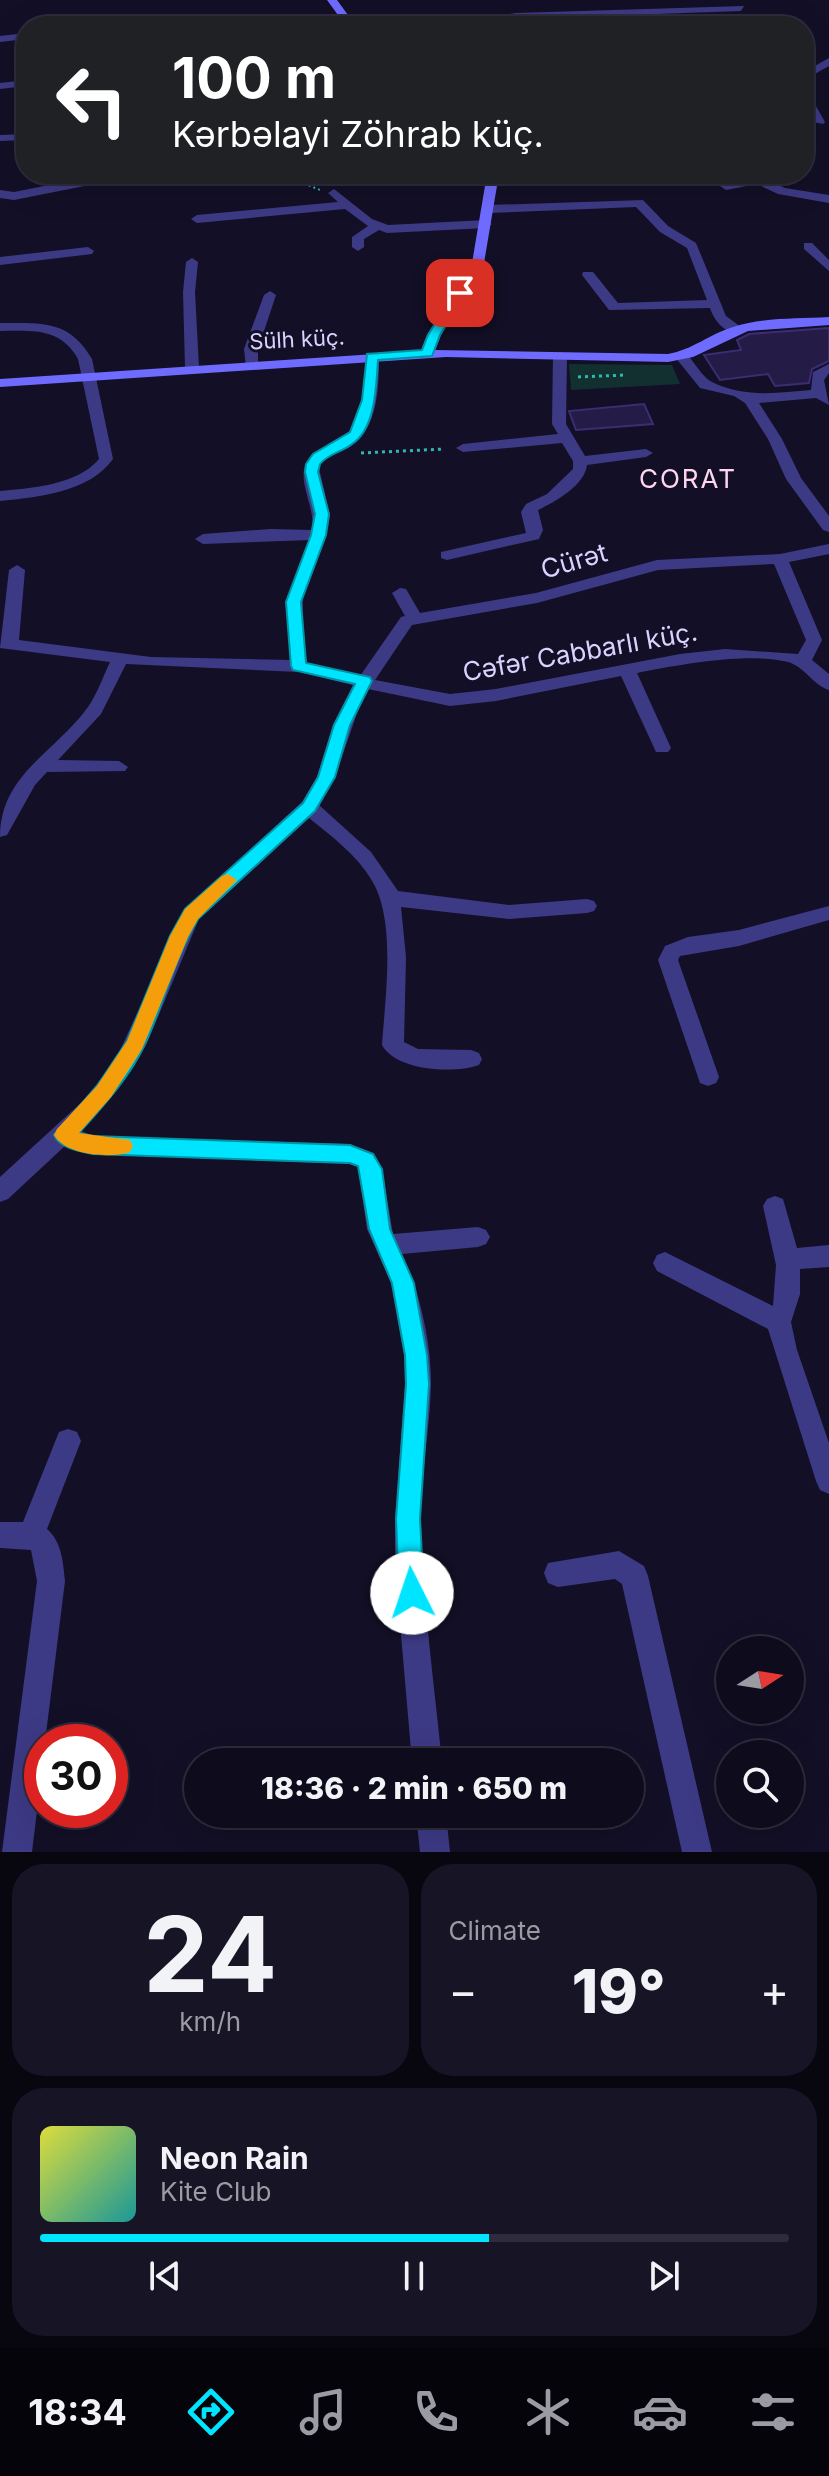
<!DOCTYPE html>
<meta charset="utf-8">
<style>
body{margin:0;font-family:Inter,sans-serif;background:#171425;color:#f1f3f6;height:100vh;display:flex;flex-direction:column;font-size:30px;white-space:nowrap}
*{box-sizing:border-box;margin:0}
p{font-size:26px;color:#9b9ba3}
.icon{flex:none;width:44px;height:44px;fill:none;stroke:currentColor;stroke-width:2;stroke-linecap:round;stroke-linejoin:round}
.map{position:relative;height:1852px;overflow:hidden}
.sheet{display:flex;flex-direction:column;gap:12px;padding:12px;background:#08060f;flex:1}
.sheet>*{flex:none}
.hud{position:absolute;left:16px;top:16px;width:798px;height:168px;border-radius:32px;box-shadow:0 8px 32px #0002,0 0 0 2px #2e2b3b;background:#202124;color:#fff;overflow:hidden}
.needle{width:52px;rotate:78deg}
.fabs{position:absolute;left:716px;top:1636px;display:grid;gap:16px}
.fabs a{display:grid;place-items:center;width:88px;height:88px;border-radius:50%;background:#0e0b1c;box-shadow:0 8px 32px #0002,0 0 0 2px #2e2b3b;font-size:40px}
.speed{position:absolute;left:24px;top:1724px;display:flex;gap:16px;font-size:40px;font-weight:700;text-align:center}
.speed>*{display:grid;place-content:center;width:104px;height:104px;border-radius:50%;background:#0e0b1c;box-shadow:0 8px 32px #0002,0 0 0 2px #2e2b3b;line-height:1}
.speed .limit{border:12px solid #d22;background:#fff;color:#111}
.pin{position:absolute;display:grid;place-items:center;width:68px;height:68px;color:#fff;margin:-34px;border-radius:16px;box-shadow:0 4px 12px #0006}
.me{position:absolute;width:88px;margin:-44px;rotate:356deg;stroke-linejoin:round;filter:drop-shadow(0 0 6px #0008)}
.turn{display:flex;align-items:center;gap:28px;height:168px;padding:0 24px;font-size:36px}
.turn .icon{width:104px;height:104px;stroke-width:2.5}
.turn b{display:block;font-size:56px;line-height:68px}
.big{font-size:60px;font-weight:800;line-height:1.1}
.sheet .card{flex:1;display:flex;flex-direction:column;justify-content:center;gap:12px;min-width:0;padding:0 28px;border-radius:32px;background:#171425}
.sheet .dial{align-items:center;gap:0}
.dial b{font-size:104px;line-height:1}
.song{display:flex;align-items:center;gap:24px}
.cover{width:96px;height:96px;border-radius:12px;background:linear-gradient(135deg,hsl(60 70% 55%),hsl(180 70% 35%))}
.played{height:8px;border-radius:4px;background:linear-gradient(90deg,#00e5ff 60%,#2e2b3b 60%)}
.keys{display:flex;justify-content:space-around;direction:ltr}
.heat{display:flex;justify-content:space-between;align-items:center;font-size:44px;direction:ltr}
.sheet .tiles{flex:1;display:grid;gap:12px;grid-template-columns:1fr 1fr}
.card:last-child{grid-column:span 2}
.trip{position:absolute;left:184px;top:1748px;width:460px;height:80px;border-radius:40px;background:#0e0b1c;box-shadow:0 8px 32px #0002,0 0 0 2px #2e2b3b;font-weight:800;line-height:80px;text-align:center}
.tab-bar{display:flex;height:128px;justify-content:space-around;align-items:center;background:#06040b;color:#9b9ba3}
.tab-bar .icon{width:56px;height:56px}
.tab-bar .on{color:#00e5ff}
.tab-bar b{font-size:36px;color:#f1f3f6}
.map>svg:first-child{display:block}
.green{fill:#12302f}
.building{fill:#241b47;stroke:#3b2d73;stroke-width:2}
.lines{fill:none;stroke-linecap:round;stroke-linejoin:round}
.path-far1{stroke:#2fb8b0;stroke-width:2;stroke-dasharray:2 3;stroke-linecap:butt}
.path{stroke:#2fb8b0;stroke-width:3;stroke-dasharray:3 4;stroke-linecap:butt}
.street{fill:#3d3a85;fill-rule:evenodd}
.secondary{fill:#6f6bff;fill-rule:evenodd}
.route{fill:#00e5ff;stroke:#0095a6;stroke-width:2}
.slow{fill:#f59e0b}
.labels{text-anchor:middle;stroke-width:6;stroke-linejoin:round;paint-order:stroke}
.far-street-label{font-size:22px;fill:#d9d4ff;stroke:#130f26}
.far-quarter-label{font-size:26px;letter-spacing:2px;fill:#ffd6f0;stroke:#130f26}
.street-label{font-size:26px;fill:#d9d4ff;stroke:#130f26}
</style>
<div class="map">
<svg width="829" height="1852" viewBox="0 0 829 1852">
<rect width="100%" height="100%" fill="#130f26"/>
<path class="green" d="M569,364L672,365L680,384L571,390Z"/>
<path class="building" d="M829,328V361L812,369L809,383L775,386L768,374L720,380L704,355L741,350L737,340L749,334Z
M644,404L653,424L576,430L569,411Z"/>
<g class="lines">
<path class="path-far1" d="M281,174L320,190"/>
<path class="path" d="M578,377L625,375
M361,453L444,449"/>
<path class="street" d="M744,6L741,11L516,19L465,26H438L516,13Z
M349,15L345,20L164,26L169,23Z
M26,33V39L0,42V36Z
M829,58V66L804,80V72Z
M26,80V86L0,89V83Z
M804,91L809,94L825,122L823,124L813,122L804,104Z
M26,134V140L0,141V135Z
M105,174H145L14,200L0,198V190L14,192Z
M740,174H755L785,188L829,195V203L778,194L757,184L726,190L720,186L746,179Z
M334,189L372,219L388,225L486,220L492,224L486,228L387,233L379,230L364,239V247L358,251L352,247V237L368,226L345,209L197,223L191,219L197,215L338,202L328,193Z
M643,200L668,226L696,243L726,316L741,327V333C726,335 714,321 710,308L609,310L582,275L583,272H593L618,303L707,300L687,248L660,232L636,207L489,213L483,209L489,205Z
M804,243H812L829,260V271L804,249Z
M88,247L94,251L92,254L0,265V257Z
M192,258L198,262L195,292L199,368L192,372L185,368L183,292L186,262Z
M270,291L276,295L258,349V364L246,367L244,349L264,295Z
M0,323C41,323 69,319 92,359L113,459C90,492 38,497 0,501V491C31,488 78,485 99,459L78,359C60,327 32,331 0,331Z
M560,352L567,356L566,424L585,456L646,449L653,453L646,457L587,465C585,485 555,502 538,510L543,530L539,539L447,560L441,558V552L526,533L521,512L526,504L547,494L573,469V461L562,443L463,452L456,448L463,444L558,434L552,424L553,356Z
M372,353L379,357C379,387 378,429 350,447C339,454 324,454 319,468L330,516L326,537L303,598L302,623L307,663L360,676L401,617L405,616L392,593L400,588L406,589L420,613L536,593L657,560L780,554L829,544V554L789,562L822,640L812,660L829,674V690C813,685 805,667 788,662C746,652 679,665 637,673L671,748L668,752H656L621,676L496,701L450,706L368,689L363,696L335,777L319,805L371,852L398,891L509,905L587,899L594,901L597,906L594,911L587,913L509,919L401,907L406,957L404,1042L418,1049L471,1050L479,1053L482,1059L479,1065C454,1074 396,1071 382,1045C385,998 397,920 371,879C356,854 331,836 309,818L199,919L147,1043L131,1071L81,1131L93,1136L350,1144L374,1153L382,1169L393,1234L478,1227L486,1230L490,1237L486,1244L478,1247L402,1254C420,1293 431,1341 431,1384C430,1431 420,1478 421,1525C423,1604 434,1683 442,1762H412L395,1565V1519L405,1384L404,1355L391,1283L367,1229L358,1167L349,1164L93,1154L66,1145L8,1199L0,1202V1177L85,1099L116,1059L185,909L302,802L317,777L333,725L353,685L299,672L126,664L101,714L58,760L119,761L128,767L125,771L47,772L35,785L7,835L0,837C0,774 56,752 88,707C97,694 103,677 110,662L0,648L9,570L17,565L25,570L19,640L151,657L290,660L287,598L310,540L203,544L195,539L203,534L271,529L312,530C316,508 297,483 306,463C312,450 326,448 337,442C365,427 365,385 365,357ZM774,564L806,640L798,654L725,649L680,654L496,689L450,694L375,680L412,625L537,603L658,570Z
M682,353L687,354C694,362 703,378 712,382C745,398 777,393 811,390L813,372L829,364V373L824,380L829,405L816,398L759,403L782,439L801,478L829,516V532L823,530L786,479L768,439L745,403L734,396L700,388L675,357Z
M829,906V920L739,946L680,956L678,960L719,1077L716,1083L708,1086L700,1083L658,960L665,946L688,937L739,930Z
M775,1196L783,1199L797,1248L829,1245V1267L800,1269V1294L791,1322L797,1350L829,1443V1494L820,1490L816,1481L768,1329L657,1271L653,1263L657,1255L665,1252L773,1306L776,1265L763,1206L767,1199Z
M68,1429L77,1432L81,1441L47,1529C62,1542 63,1562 65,1581L45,1742H42V1770L32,1852H2L37,1581L31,1550L0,1548V1522H23L59,1432Z
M619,1551L644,1566L648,1576L712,1852H682L622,1584L615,1579L558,1587L548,1583L544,1573L548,1563Z
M416,1814H446L450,1852H420Z"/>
<path class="secondary" d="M327,0H337L356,26H346Z
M487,174H499L484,263L441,335L435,350L668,354C692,350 710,334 733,327C764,317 797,319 829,317V325L748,331L693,357L668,362L446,357L0,387V379L421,351L427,335L472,263Z"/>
</g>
<path class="route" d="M456,290L466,293L440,335L432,356L378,360C376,386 376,428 352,444C342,452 328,454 320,464L318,472L329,514L326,535L301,602L306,663L370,677L372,681L350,725L335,777L315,811L198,919C175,958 164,1003 145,1044C130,1077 103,1106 79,1133L93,1136L350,1145L373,1154L382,1169L390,1229L414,1283L427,1355L429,1384L420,1519L424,1593L421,1602L412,1606L403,1602L399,1593L396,1519L406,1384L405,1355L392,1283L369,1229L358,1166L350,1163L93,1154C79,1151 61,1149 54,1135L97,1086L127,1041L170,936L185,909L303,803L318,777L334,725L355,684L293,670L291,666L286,602L311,535L315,514L305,472L306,464L313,454L350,432L362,400L367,354L422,350L428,335Z"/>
<path class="slow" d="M228,874L237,880L198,919L188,937L142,1049L111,1097L79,1133L130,1140L133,1146L130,1152C110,1159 65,1155 54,1135L57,1129L97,1086L127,1041L170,936L185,909L222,876Z"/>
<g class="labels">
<g class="far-street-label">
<text transform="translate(297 339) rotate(-3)" y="8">Sülh küç.</text>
</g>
<g class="far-quarter-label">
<text x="688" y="488">CORAT</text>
</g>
<g class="street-label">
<text transform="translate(574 561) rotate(-16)" y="9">Cürət</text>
<text transform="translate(580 652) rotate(-10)" y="9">Cəfər Cabbarlı küç.</text>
</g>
</g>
</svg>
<div class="fabs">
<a><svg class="needle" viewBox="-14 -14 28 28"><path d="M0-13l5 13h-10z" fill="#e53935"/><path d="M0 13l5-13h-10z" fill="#9b9ba3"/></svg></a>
<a><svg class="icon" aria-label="search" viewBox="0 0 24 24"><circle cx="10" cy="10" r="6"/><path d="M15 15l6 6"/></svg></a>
</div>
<div class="speed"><div class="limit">30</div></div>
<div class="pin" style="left:460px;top:293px;background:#d93025"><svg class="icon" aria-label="arrive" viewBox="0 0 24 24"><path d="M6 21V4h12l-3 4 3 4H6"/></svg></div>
<svg class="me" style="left:412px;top:1593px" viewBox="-20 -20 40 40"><circle r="19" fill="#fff"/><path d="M0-13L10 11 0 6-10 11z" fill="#00e5ff"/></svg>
<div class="trip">18:36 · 2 min · 650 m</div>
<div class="hud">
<div class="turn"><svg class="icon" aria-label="left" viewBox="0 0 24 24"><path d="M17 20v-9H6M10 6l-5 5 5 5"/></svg><div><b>100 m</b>Kərbəlayi Zöhrab küç.</div></div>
</div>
</div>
<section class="sheet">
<div class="tiles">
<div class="card dial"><b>24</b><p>km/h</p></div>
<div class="card"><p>Climate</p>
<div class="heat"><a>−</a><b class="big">19°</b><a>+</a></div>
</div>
<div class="card">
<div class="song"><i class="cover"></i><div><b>Neon Rain</b><p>Kite Club</p></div></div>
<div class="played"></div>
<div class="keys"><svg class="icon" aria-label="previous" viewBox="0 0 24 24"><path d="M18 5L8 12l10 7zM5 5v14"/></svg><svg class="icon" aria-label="pause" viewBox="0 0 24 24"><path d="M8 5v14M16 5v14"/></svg><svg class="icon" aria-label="next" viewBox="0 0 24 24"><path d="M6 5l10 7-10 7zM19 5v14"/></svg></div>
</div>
</div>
</section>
<nav class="tab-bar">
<b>18:34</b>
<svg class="icon on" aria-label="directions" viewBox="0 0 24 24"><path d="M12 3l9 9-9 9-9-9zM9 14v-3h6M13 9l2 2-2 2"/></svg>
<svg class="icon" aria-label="music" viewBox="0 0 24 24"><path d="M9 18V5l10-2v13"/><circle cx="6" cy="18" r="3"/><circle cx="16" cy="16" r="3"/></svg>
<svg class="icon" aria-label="phone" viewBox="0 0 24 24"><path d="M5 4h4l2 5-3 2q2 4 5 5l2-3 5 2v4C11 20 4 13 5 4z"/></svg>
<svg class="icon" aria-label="climate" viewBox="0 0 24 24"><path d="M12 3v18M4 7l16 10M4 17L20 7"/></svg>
<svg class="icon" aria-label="car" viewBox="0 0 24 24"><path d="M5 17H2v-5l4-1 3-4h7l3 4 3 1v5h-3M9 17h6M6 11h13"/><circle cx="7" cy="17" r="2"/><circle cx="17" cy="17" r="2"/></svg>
<svg class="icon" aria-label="filters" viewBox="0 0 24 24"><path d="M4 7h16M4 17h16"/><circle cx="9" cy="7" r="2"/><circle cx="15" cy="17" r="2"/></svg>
</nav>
